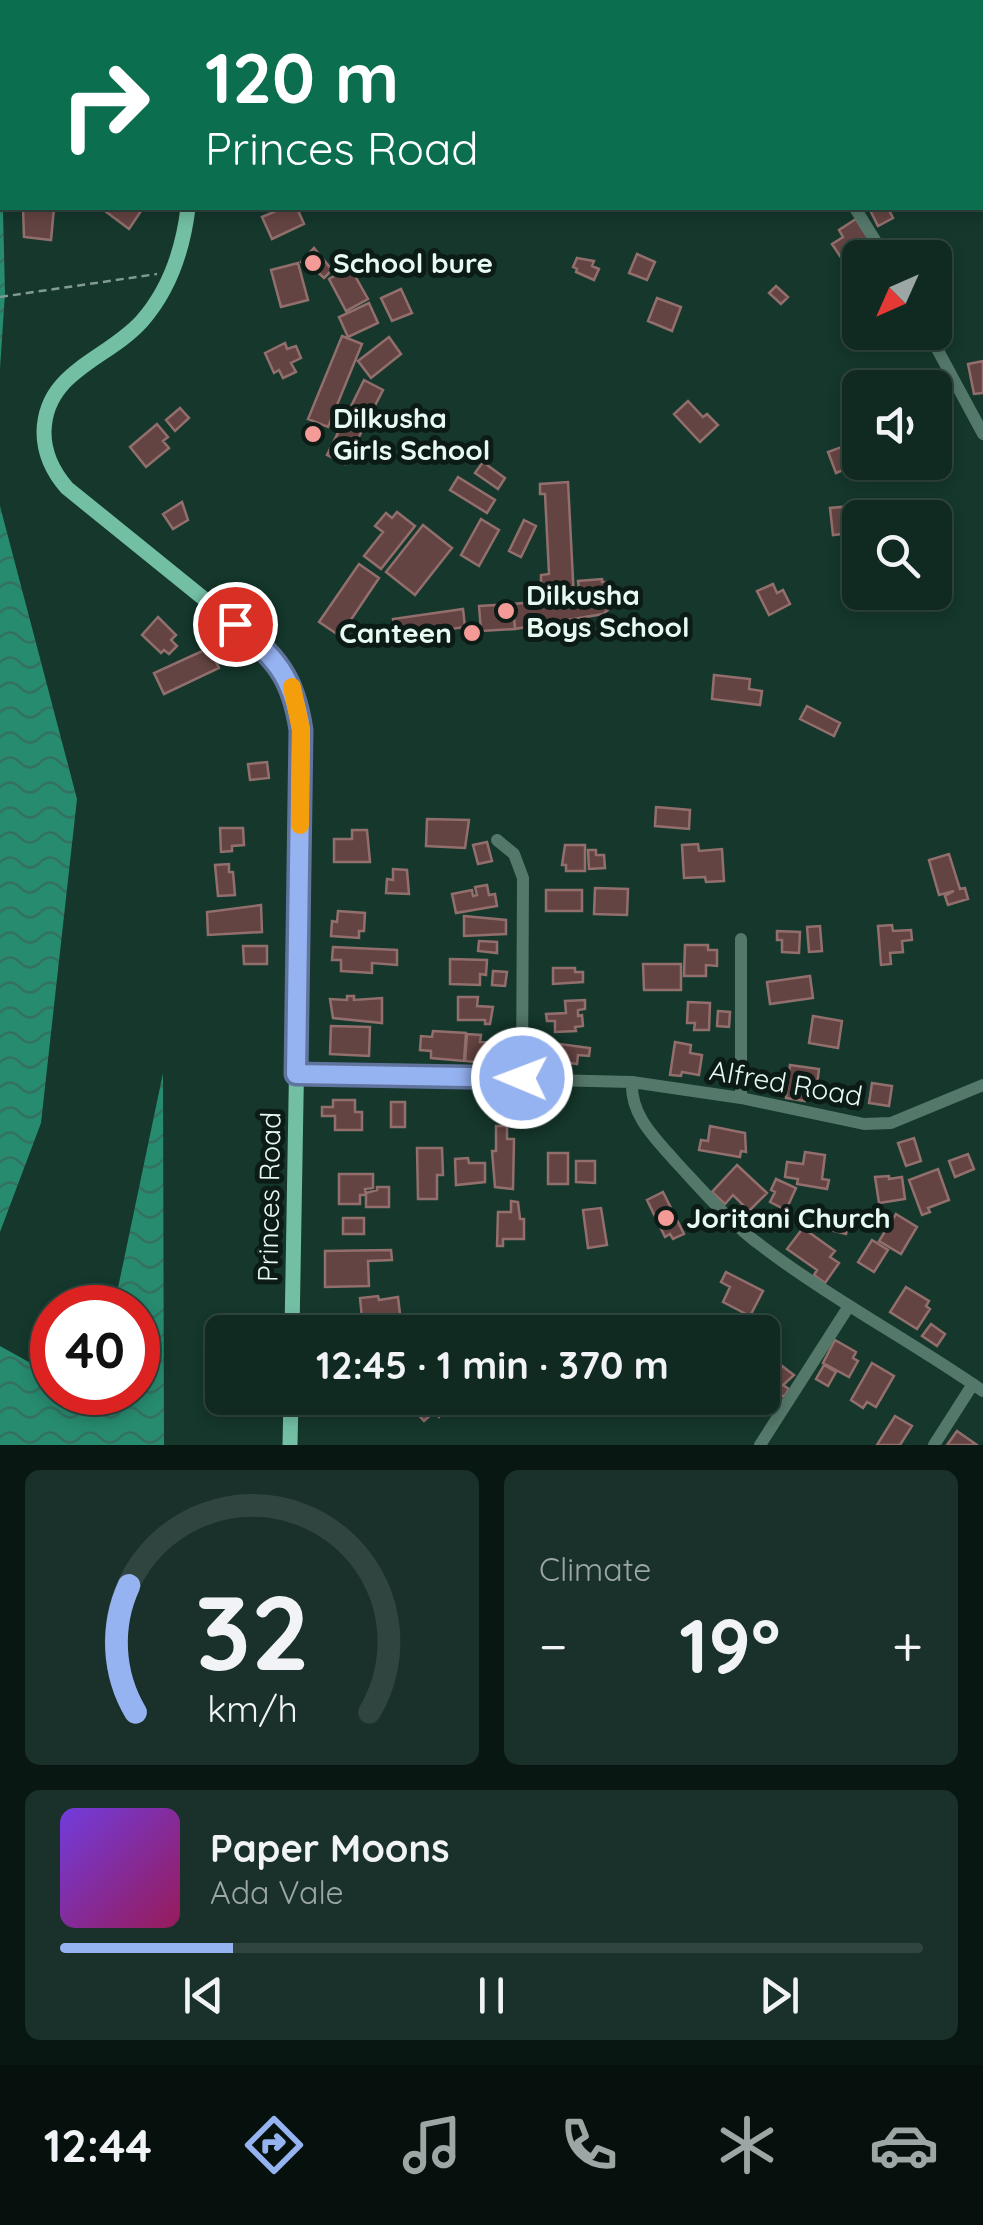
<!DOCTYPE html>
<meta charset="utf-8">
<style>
body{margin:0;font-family:Quicksand,sans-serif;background:#19312a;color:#f1f3f6;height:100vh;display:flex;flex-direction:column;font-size:38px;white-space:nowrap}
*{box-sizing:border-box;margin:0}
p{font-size:32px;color:#9ca6a5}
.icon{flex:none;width:55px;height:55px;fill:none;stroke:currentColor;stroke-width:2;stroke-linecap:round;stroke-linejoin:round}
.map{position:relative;height:1445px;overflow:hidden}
.details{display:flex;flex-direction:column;gap:25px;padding:25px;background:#091712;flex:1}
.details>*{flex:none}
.top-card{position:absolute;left:0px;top:0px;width:985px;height:210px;box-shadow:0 5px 15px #0003,0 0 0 2px #30453f;background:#0b6e4f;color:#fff;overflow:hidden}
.needle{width:65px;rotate:225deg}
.tools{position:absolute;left:842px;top:240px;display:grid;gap:20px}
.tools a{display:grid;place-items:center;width:110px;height:110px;border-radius:15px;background:#102921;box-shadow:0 5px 15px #0003,0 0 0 2px #30453f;font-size:50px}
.speed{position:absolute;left:30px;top:1285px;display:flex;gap:20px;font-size:50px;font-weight:700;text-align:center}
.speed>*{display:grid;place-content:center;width:130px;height:130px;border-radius:50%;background:#102921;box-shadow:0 5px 15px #0003,0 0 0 2px #30453f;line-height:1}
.speed .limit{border:15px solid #d22;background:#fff;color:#111}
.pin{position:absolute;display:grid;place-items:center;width:85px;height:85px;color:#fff;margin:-42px;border:5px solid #fff;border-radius:50%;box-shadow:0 2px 10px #0007}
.me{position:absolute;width:110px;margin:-55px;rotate:271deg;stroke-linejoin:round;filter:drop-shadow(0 0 8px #0008)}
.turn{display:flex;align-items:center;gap:35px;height:210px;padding:0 40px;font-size:45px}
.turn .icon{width:130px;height:130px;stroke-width:2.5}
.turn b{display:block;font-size:70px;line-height:85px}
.big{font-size:75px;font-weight:700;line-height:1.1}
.details .card{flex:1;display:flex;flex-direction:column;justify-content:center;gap:15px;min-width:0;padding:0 35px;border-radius:15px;background:#19312a}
.details .dial{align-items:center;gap:0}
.dial svg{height:260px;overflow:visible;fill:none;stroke:#30453f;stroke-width:7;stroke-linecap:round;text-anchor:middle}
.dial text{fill:#f1f3f6;stroke:none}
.song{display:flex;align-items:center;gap:30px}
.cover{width:120px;height:120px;border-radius:15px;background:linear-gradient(135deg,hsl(260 70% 55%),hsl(330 70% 35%))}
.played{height:10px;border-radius:5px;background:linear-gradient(90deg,#95b2f1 20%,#30453f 20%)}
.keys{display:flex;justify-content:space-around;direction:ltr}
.heat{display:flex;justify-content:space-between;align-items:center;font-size:55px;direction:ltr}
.details .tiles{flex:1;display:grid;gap:25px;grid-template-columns:1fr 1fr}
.card:last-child{grid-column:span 2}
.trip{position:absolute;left:205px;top:1315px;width:575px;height:100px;border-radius:15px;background:#102921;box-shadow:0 5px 15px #0003,0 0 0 2px #30453f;font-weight:700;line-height:100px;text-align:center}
.menu{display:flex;height:160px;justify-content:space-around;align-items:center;background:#06100d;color:#9ca6a5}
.menu .icon{width:70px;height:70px}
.menu .current{color:#95b2f1}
.menu b{font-size:45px;color:#f1f3f6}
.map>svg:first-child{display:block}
.water{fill:url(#water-waves)}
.building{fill:#644442;stroke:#926f6d;stroke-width:2.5}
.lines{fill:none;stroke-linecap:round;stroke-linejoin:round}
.path{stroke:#819b92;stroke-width:2.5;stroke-dasharray:8 5;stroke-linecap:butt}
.minor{stroke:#54786a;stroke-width:12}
.major{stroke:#72bfa4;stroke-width:15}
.highway{stroke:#7edbbb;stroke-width:18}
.route-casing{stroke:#61749d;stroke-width:25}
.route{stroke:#95b2f1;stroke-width:18}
.slow{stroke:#f59e0b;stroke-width:18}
.poi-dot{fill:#f59b97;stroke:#0d1b16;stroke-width:4}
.labels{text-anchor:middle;stroke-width:10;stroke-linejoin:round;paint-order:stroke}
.poi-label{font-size:28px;font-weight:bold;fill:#e7faf2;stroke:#0d1b16;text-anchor:start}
.street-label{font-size:28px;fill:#e7faf2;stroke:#0d1b16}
</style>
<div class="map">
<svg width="983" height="1445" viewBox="0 0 983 1445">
<defs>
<pattern id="water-waves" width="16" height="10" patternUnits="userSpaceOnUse" patternTransform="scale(2.5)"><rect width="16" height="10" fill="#278b6f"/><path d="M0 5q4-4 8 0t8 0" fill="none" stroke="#337160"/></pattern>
</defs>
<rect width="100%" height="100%" fill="#15372c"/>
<path class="water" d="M0,88L5,293L0,369Z
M0,506L77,799L41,1123L0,1232Z
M163,1073L164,1445H0V1346L52,1375V1392L85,1393L95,1397L96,1393L138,1392V1308L114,1307Z"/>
<path class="building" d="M23,208H54L51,240L24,237Z
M101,208H143L129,229Z
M283,208H297L304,224L272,239L262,217Z
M869,208H888L893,218L878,226Z
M856,219L881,258H860V276L852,265L848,268L832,244L843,237L839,230Z
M314,248L332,270L324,278L309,264L306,267L301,262Z
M637,254L655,262L647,280L629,273Z
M577,258L594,261L592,266L599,269L594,280L576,272L577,269L573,267Z
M298,263L308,300L281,307L271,270Z
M350,267L368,299L346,311L329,279Z
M776,286L788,297L781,304L769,293Z
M401,289L412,313L392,321L381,298Z
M657,298L681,307L672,331L648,321Z
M369,303L378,323L348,337L339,317Z
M342,336L362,344L328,427L308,419Z
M389,337L401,354L371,378L358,361Z
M285,343L287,349L296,346L301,358L291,363L296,372L283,378L279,370L274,373L265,353Z
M983,361V393L974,394L968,364Z
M364,380L383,390L345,464L327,455Z
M688,401L703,417L707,414L718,425L700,442L674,414Z
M180,408L189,418L175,431L166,420Z
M157,424L168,437L163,441L169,448L146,467L130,447Z
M847,445L855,465L836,473L828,452Z
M483,462L505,478L498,489L475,473Z
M458,477L495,500L487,513L450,490Z
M568,482L574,599L548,600V584H541V575L549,574L545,494H540V484Z
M182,502L188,520L173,529L163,514Z
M874,504L875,518H860V542L852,543L851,533L833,535L830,508Z
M397,512L415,526L381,569L364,556L383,532L375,526L386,513L392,518Z
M481,519L499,530L479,566L461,555Z
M524,520L536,526L521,557L509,551Z
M423,525L452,548L415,595L386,572Z
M359,564L379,578L340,636L319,622Z
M602,579V582H609L610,608L603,614L515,629L513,604L580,598L578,581Z
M773,584L777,593L783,590L790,604L769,615L757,591Z
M513,604L515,629L481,631L479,606Z
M463,609L465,627L396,637L393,619Z
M158,617L176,635L171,640L177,646L169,654L164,650L161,653L142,635Z
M479,625L482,636L465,641L462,630Z
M209,648L219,668L164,694L154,673Z
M714,675L750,679L749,689L762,691L760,705L712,699Z
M807,706L840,723L834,736L800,719Z
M267,762L269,778L250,780L248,764Z
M656,807L690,810L689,829L655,826Z
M427,819L469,820L465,848L426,846Z
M220,828H243L244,845L232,846V851L221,852Z
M352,830H367L370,862H334V839H352Z
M487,842L492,861L478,864L473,845Z
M698,844L699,851L722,849L724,881L706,882L705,877L684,878L682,845Z
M565,845H585V871H566V865H562Z
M588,850H596V855H604L605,868L589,869Z
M949,854L960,889L965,888L968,899L948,905L945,896L954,891L939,895L929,860Z
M229,864V872H233L235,895L218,896L215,865Z
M393,869L407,870L409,894L386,893L387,879L393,880Z
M487,885L489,895L495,894L497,906L456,913L452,894L472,890L473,896L477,895L475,887Z
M595,888L628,889L627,915L594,914Z
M546,890H582V911H546Z
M261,905L262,932L208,935L207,912Z
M338,911L365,913L364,931H359V938L331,936L332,921L337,922Z
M464,916L506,920V934L464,936Z
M892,925L893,931L911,930L912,940L902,941L903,952L890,953L891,964L881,965L878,926Z
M820,926L822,951L809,952L807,927Z
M777,931L800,932L799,953L782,952V940H777Z
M479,941L497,942V953L478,951Z
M685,945H708V950H717V966L706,965V976H684Z
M243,946H267V964H244Z
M333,947L397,950V965L372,963V973L341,971V960H332Z
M450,959L487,960L486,975L480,974V985L450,984Z
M643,964H681V990H644Z
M553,968H575V972H583V982L553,984Z
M493,971L507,972L505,986L492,985Z
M810,976L813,998L770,1004L767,982Z
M347,996H354V1000L382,998V1023L333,1018L330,999L347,1000Z
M458,997H478L477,1006L493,1007L490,1024H485V1020H458Z
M585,1000V1009L578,1010V1016L582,1015L583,1026L575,1027L576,1031L555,1032V1021H547L546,1014L566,1013L565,1001Z
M688,1002L710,1003L709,1030H694L695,1023H687Z
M718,1011L730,1012L729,1027L717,1026Z
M813,1016L842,1021L838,1048L809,1043Z
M331,1026L370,1027L369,1056L330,1054Z
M433,1031L466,1033L464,1061L431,1058V1051L420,1050L421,1036L432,1037Z
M467,1034L481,1035L480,1042L503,1043L502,1059L484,1057L483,1063L465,1061Z
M675,1042L691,1045L690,1053L702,1055L699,1075L682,1072L681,1076L670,1075Z
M552,1043L590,1048L589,1056L578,1055L577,1064L563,1062L562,1066L554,1065L555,1061L550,1060Z
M790,1065L819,1069L817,1085L807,1084L805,1101L786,1098Z
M872,1083L892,1086L889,1106L869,1103Z
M333,1100H355V1112H362V1130H335V1116H322V1107H333Z
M391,1102H405V1127H391Z
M496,1126H507V1139H514L513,1189L495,1187L492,1151H496Z
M710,1126L745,1133L746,1152L741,1151L740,1157L699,1150L701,1140L708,1141Z
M914,1138L921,1161L906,1166L898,1143Z
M417,1148H442L443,1175H437V1199H418Z
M805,1152L825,1155L822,1179L829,1180L827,1189L797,1184L798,1179L785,1177L787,1162L803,1164Z
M548,1153H568V1184H548Z
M968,1154L974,1169L955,1177L949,1161Z
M468,1158L469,1163H485V1182L456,1185L455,1159Z
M576,1161H595V1183L576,1182Z
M737,1165L767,1193L749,1211L733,1195L725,1204L712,1192Z
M938,1169L949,1200L928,1208L930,1212L922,1215L909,1180Z
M339,1174H373V1188L365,1189L366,1195H360V1204H339Z
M889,1176V1179L902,1177L905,1199L879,1203L875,1177Z
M776,1179L796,1188L786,1210L770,1202L775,1192L771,1190Z
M377,1187H389V1207H366V1193L377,1190Z
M663,1192L684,1234L673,1239L670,1234L665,1237L647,1200Z
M511,1201L518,1202L520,1219H524V1239H503V1246H497L498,1212H511Z
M601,1208L607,1245L588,1248L583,1210Z
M819,1209L850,1217L846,1234L815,1226Z
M896,1214L917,1227L901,1254L879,1241Z
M343,1218H364V1234H343Z
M803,1228L835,1251L830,1257L839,1263L825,1283L814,1275L817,1270L787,1249Z
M872,1240L888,1250L874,1272L858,1262Z
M391,1250L392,1260L368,1261L369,1286L325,1287V1251Z
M726,1272L763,1291L750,1316L723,1302L730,1287L721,1282Z
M906,1287L929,1301L926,1306L930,1309L917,1329L890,1312Z
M378,1296L379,1300L398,1297L400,1314L362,1318L360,1298Z
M931,1324L945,1334L937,1346L922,1336Z
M835,1340L856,1352L853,1358L858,1361L849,1377L823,1363Z
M773,1359L794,1375L783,1385L789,1389L784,1397L780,1394L775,1399L762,1390V1382L770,1373L765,1369Z
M872,1363L894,1376L876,1407L867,1402L863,1408L851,1400Z
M824,1365L836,1372L828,1386L816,1379Z
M408,1398H450L453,1400L439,1417L434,1412L424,1421L405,1400Z
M895,1416L912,1426L900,1445H877Z
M957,1431L977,1445H947Z"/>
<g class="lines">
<path class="path" d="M0,297L157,274"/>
<path class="minor" d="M453,0L458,2
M782,0L783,2
M855,208L886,258
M928,332L983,434
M497,840L514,854L523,878L522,1078
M296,1074L632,1082L741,1098L864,1124L891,1123L983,1085
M632,1082C630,1115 655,1138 675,1161C703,1191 730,1223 763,1247C833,1300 911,1341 983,1391
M741,1098V939
M760,1445L849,1306
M934,1445L973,1384"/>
<path class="major" d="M188,208C183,249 170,289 142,321C107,360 45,371 44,432C44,454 53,472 67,488L266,649C294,680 301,713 302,753L292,1332
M290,1445L291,1398"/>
<path class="highway" d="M223,0L224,2
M150,2L155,0
M0,8H2
M0,22H2"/>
</g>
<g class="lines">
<defs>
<path id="route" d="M235,624C276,658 293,676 301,730L296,1074L522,1078"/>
</defs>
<use href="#route" class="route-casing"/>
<use href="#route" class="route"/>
<path class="slow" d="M292,687L301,730L300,825"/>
</g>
<g class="poi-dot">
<circle cx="313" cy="263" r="10"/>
<circle cx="313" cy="434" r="10"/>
<circle cx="506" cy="611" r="10"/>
<circle cx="472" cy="633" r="10"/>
<circle cx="666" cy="1218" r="10"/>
</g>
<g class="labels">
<g class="poi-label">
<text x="333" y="273">School bure</text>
<text x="333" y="428">Dilkusha<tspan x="333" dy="32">Girls School</tspan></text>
<text x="526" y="605">Dilkusha<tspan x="526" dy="32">Boys School</tspan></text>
<text x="452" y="643" text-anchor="end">Canteen</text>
<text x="686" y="1228">Joritani Church</text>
</g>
<g class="street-label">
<text transform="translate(786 1083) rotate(10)" y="10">Alfred Road</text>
<text transform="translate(269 1197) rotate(-89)" y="10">Princes Road</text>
</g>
</g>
</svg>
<div class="tools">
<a><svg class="needle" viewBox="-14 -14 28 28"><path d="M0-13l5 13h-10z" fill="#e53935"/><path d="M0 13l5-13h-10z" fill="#9ca6a5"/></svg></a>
<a><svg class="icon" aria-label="sound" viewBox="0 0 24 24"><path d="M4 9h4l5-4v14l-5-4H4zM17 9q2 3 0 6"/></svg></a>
<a><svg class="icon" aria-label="search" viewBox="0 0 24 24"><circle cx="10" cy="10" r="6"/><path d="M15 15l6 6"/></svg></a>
</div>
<div class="speed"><div class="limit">40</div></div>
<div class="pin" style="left:235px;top:624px;background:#d93025"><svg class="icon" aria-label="arrive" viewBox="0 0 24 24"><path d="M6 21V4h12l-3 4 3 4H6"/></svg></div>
<svg class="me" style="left:522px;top:1078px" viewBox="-20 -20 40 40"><circle r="17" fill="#95b2f1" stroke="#fff" stroke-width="3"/><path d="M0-11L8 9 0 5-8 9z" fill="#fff"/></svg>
<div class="trip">12:45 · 1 min · 370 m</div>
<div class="top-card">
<div class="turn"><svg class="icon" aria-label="right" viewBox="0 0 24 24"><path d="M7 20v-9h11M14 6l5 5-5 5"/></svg><div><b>120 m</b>Princes Road</div></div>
</div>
</div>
<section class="details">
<div class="tiles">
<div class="card dial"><svg viewBox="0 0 100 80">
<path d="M14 69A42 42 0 1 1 86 69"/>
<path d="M14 69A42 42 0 0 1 12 30" stroke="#95b2f1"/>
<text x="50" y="56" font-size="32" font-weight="700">32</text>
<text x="50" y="72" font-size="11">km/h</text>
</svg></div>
<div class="card"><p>Climate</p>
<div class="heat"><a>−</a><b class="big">19°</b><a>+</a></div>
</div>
<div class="card">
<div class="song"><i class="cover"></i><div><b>Paper Moons</b><p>Ada Vale</p></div></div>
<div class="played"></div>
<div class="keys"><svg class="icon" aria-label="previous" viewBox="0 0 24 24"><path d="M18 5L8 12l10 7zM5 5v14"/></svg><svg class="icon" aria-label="pause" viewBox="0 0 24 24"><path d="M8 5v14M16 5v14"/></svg><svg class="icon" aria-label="next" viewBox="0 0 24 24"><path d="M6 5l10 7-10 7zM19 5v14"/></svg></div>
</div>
</div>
</section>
<nav class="menu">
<b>12:44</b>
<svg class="icon current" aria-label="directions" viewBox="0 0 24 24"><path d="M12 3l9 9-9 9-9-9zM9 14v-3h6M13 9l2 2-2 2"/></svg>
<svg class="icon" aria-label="music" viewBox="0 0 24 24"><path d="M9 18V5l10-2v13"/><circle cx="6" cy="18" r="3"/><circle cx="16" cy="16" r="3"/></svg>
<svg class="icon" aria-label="phone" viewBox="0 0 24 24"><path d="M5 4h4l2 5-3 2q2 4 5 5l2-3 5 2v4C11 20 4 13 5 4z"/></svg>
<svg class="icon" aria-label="climate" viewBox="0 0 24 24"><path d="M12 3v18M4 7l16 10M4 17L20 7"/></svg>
<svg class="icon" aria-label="car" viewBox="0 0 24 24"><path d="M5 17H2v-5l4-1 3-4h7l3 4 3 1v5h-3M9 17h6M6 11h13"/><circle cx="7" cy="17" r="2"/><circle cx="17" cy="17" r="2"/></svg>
</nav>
